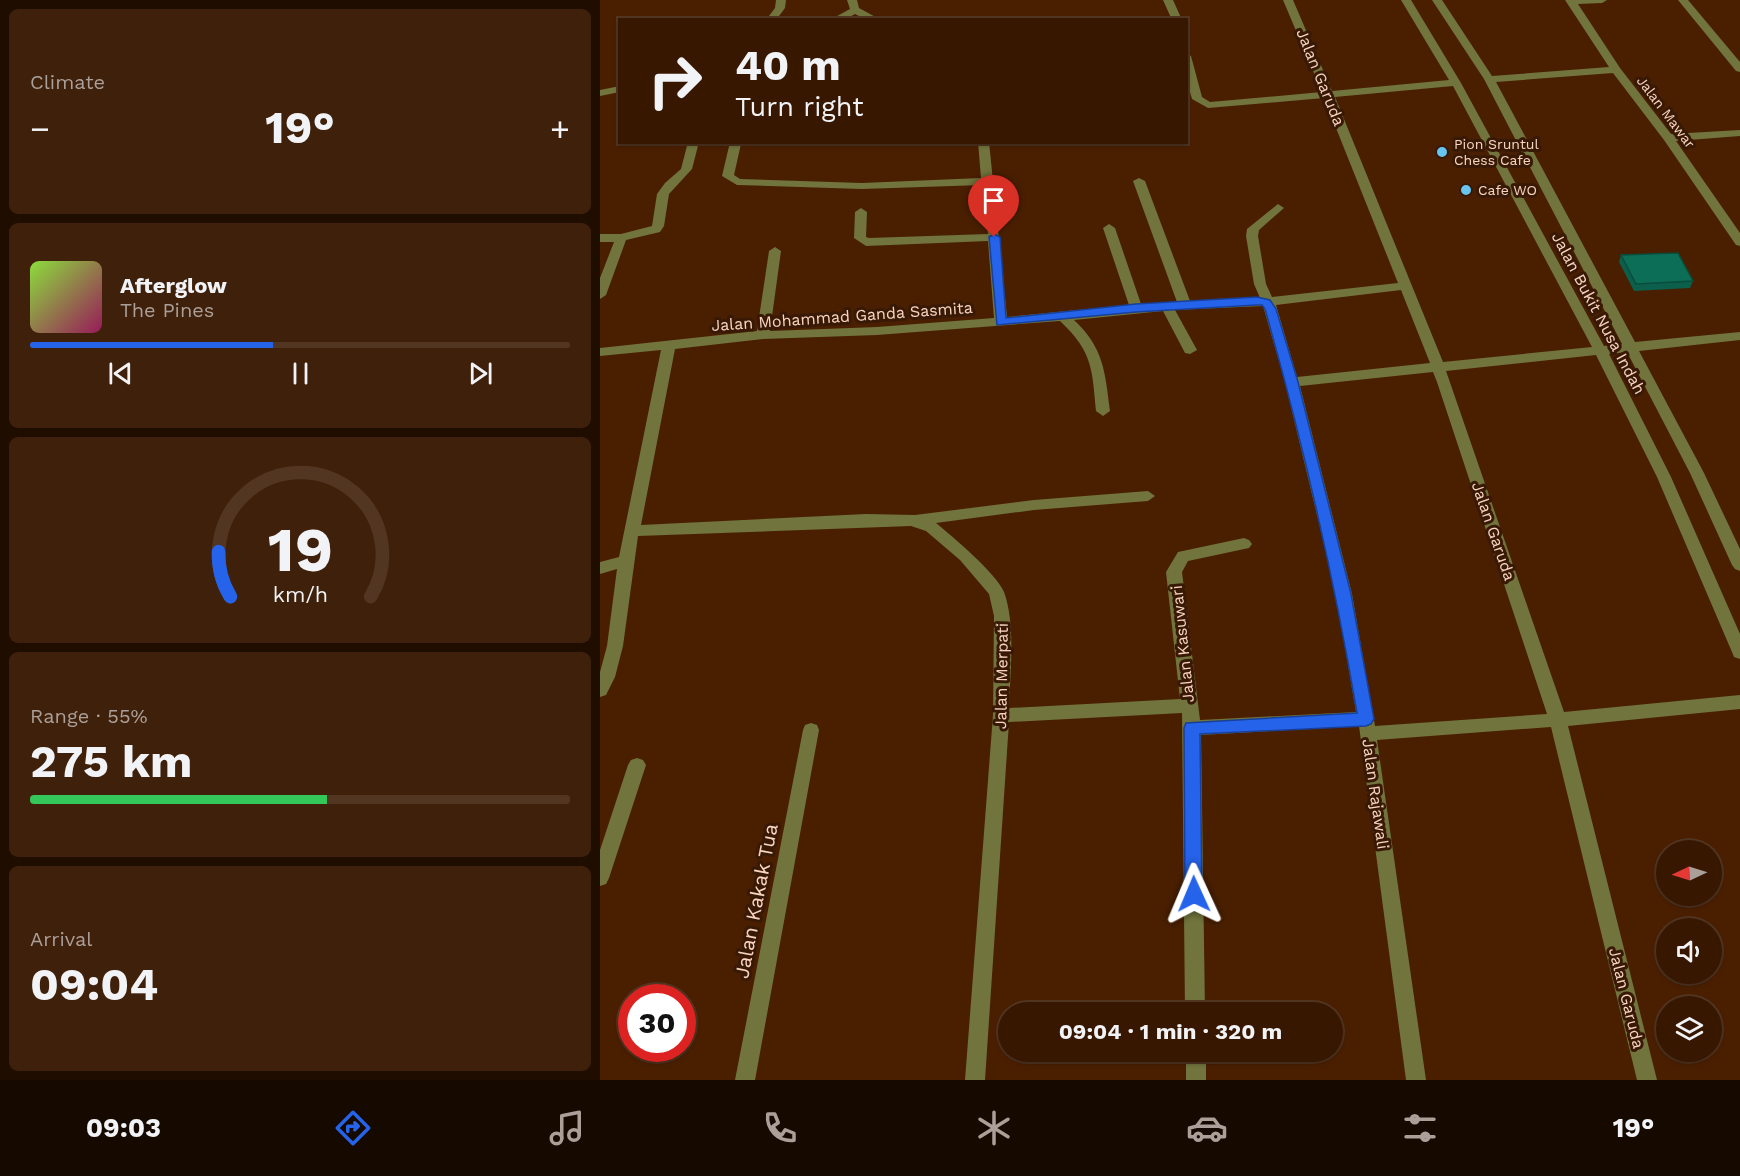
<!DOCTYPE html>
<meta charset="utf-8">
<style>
body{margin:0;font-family:"Work Sans",sans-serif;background:#3f200a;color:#f1f3f6;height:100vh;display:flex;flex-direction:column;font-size:22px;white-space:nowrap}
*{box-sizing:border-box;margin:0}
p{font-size:20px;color:#ab9f99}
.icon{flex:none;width:33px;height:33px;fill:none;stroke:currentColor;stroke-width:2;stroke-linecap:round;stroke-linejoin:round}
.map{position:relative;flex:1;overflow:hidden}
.panel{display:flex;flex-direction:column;gap:9px;padding:9px;background:#1f0d00;width:600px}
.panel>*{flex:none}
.guide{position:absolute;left:18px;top:18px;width:570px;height:126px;border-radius:0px;box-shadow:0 2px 4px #0004,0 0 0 2px #523622;background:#381700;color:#f1f3f6;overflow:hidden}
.needle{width:39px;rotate:266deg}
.fabs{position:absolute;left:1056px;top:840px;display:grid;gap:12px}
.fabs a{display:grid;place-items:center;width:66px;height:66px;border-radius:50%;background:#381700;box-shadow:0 2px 4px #0004,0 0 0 2px #523622;font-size:30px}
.speed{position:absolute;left:18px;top:984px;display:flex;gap:12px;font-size:30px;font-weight:700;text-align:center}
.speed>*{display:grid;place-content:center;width:78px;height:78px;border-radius:50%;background:#381700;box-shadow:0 2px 4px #0004,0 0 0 2px #523622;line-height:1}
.speed .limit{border:9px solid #d22;background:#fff;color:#111}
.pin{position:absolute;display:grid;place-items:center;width:51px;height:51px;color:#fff;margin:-62px -26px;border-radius:50% 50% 50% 0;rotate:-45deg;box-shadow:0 0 6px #0007}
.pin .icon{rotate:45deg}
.me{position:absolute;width:66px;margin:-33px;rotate:359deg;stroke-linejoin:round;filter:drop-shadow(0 0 4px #0008)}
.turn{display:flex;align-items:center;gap:21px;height:126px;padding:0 18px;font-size:27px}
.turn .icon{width:78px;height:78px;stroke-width:2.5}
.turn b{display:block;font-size:42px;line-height:51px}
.big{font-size:45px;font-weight:700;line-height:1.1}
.panel .widget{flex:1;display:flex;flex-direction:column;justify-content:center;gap:9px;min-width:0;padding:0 21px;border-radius:9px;background:#3f200a}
.panel .dial{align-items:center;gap:0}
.dial svg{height:156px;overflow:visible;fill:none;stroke:#523622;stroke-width:7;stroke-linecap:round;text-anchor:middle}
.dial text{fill:#f1f3f6;stroke:none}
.song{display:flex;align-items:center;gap:18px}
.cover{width:72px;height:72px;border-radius:9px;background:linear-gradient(135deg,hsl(90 70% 55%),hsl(330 70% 35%))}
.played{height:6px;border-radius:3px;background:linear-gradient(90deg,#2563eb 45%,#523622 45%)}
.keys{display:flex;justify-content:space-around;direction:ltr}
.heat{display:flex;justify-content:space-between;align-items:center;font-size:33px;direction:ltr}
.charge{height:9px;border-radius:4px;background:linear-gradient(90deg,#34c759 55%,#523622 0)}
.trip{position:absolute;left:398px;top:1002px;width:345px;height:60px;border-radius:30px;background:#381700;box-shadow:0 2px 4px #0004,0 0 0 2px #523622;font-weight:700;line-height:60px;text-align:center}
.tabs{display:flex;height:96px;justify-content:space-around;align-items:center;background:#160900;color:#ab9f99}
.tabs .icon{width:42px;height:42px}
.tabs .on{color:#2563eb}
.tabs b{font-size:27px;color:#f1f3f6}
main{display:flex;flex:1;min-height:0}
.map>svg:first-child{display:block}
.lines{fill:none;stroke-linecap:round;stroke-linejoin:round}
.minor{fill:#71743c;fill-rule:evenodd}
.wall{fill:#0b5f4b}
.building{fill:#0d6e57;stroke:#094d3d;stroke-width:1.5}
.route{fill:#2563eb;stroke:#184099;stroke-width:1.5}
.poi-dot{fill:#68c4f0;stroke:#381905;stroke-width:2}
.labels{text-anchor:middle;stroke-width:6;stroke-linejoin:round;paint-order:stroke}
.far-street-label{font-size:14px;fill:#f9d5c1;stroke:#381905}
.far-poi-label{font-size:14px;fill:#f9d5c1;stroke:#381905;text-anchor:start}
.street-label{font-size:16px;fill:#f9d5c1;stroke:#381905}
.near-street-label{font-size:20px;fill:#f9d5c1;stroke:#381905}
</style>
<main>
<section class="panel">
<div class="widget"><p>Climate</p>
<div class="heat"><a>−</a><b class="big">19°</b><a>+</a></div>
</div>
<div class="widget">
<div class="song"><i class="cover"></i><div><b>Afterglow</b><p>The Pines</p></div></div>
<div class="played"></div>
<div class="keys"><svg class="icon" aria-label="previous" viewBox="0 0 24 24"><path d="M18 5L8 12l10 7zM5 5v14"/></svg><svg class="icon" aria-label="pause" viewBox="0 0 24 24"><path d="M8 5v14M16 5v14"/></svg><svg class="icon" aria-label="next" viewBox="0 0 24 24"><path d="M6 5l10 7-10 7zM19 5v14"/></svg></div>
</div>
<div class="widget dial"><svg viewBox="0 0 100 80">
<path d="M14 69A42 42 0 1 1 86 69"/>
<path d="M14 69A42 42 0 0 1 8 46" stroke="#2563eb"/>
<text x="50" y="56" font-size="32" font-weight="700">19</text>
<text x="50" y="72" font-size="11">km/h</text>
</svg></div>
<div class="widget"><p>Range · 55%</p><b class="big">275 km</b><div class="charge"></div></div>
<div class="widget"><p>Arrival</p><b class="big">09:04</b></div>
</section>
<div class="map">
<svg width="1140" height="1080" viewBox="0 0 1140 1080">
<rect width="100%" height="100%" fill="#4a1f00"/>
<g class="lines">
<path class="minor" d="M176,0H186L185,8L176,20H166L175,8Z
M247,0H257L259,8L281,20H267L255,14L244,20H230L250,9Z
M563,0H573L582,20H572Z
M683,0H693L732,91L849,80L801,0H811L861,83L1004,346L1022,344L884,79L832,0H842L892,76L1009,67L965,0H1007L1002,3L978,4L1020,68L1071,134L1140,130V136L1076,141L1140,233V246L1136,245L1064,140L1013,73L896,82L1035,342L1140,332V340L1039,351L1104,473L1140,549V571L1135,569L1132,565L1090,473L1027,352L1009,354L1071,477L1140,634V659L1134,657L1132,652L1057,477L996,355L846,371L964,712L1140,695V709L968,726L1057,1080H1037L951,727L777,740L826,1080H806L759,726L601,735L605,1012H585L582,713L409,722L385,1080H365L393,715L394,616L389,594L360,560L326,531L311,526L38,536L23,646L15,677L6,695L0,697V672L7,646L17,569L0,574V562L19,557L61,350L0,356V348L157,331L169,251L175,247L181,251L170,331L277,327L394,318L388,241L266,246L254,238L255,212L261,208L267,212L266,237L269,238L388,234L382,185L262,189L137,185L122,176L130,142L141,144L134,175L140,179L262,183L381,178L378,142H389L407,317L529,305L503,228L509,224L515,228L541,304L577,302L533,181L539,178L545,181L590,301L660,298L654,284L646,236L647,229L678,204L684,208L659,230L658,236L666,284L672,297L798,283L724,98L608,108L592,99L586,78V53L591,56L602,97L610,102L722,92ZM853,86L992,347L843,362L735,97ZM801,290L830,363L697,377L676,305ZM663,306L685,382L736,594L756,712L600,720L582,572L588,561L649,548L652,544L649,540L644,538L578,552L566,572L580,699L409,708C410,673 416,625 404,592C396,573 353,537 336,523L434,510L548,501L555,496L548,491L434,500L315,515L266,514L41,525L75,349L163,339L277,335L460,321C493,352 492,369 496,411L503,416L510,411C505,372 504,348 474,320L563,311L585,353L590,354L597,350L575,310ZM833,372L837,382L947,714L775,726L752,594L700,386Z
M1078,0H1088L1140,62V72L1136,71Z
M20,86V92L0,96V90Z
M88,142H99L92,169L69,194L64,226L60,232L26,240L6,295L0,299V278L14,242H0V234H21L52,226L57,194L65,183L81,169Z
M211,723L217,725L219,730L155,1080H135L203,730L205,725Z
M37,758L43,760L46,765L9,878L6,884L0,886V850L28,765L31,760Z
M586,1052H606V1080H586Z"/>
</g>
<path class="wall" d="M1021,255L1093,281L1090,288L1034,291L1019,262Z"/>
<path class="building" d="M1078,253L1093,281L1036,284L1021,255Z"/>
<path class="route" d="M394,234L400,237L406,318L536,304L657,297L670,300L676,309L698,382L751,594L774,719L771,724L766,726L600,734L602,894L600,899L594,902L588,899L585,894L584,728L586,723L757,713C734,577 703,443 665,309L662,305H657L536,312L397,325L389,237Z"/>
<g class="poi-dot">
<circle cx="842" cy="152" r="6"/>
<circle cx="866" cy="190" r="6"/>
</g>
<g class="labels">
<g class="far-street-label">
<text transform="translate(1066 112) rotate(53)" y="5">Jalan Mawar</text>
</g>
<g class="far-poi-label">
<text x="854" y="149">Pion Sruntul<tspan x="854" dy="16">Chess Cafe</tspan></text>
<text x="878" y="195">Cafe WO</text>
</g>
<g class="street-label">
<text transform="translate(721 77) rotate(68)" y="6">Jalan Garuda</text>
<text transform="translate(999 313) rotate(62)" y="6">Jalan Bukit Nusa Indah</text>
<text transform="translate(242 316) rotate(-4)" y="6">Jalan Mohammad Ganda Sasmita</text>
<text transform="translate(894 531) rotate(71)" y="6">Jalan Garuda</text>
<text transform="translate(582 644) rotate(-96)" y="6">Jalan Kasuwari</text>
<text transform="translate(401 676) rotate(-89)" y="6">Jalan Merpati</text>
<text transform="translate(776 794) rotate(82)" y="6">Jalan Rajawali</text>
<text transform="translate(1027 998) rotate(76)" y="6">Jalan Garuda</text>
</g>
<g class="near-street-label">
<text transform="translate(156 901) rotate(-79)" y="7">Jalan Kakak Tua</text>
</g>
</g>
</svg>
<div class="fabs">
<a><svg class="needle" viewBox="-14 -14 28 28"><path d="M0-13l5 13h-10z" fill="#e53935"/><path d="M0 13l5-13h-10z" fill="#ab9f99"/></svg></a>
<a><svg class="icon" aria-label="sound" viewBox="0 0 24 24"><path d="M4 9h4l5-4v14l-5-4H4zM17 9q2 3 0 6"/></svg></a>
<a><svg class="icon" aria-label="layers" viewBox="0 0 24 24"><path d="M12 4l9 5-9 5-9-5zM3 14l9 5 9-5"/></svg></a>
</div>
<div class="speed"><div class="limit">30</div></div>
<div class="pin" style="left:394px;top:237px;background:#d93025"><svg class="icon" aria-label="arrive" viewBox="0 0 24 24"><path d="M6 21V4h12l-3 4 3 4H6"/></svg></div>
<svg class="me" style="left:594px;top:894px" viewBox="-20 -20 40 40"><path d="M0-17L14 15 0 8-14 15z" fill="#2563eb" stroke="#fff" stroke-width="4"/></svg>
<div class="trip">09:04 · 1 min · 320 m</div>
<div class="guide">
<div class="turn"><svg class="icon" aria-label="right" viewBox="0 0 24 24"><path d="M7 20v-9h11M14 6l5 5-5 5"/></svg><div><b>40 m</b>Turn right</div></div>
</div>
</div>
</main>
<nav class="tabs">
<b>09:03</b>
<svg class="icon on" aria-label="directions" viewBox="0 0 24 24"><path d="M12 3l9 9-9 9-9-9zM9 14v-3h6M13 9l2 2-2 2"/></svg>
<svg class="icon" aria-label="music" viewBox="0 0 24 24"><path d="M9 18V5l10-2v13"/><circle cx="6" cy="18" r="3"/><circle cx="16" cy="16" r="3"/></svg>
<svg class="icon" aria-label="phone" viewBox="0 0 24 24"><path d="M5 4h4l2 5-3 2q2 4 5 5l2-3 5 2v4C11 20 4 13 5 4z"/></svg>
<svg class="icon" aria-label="climate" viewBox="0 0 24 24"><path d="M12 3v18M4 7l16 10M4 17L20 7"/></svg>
<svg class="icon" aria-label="car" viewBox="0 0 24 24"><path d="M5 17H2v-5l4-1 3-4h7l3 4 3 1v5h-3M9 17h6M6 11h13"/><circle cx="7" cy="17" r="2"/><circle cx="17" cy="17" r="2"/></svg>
<svg class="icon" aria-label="filters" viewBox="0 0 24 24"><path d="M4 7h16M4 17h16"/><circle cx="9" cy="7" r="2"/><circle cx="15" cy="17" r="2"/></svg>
<b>19°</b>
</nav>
